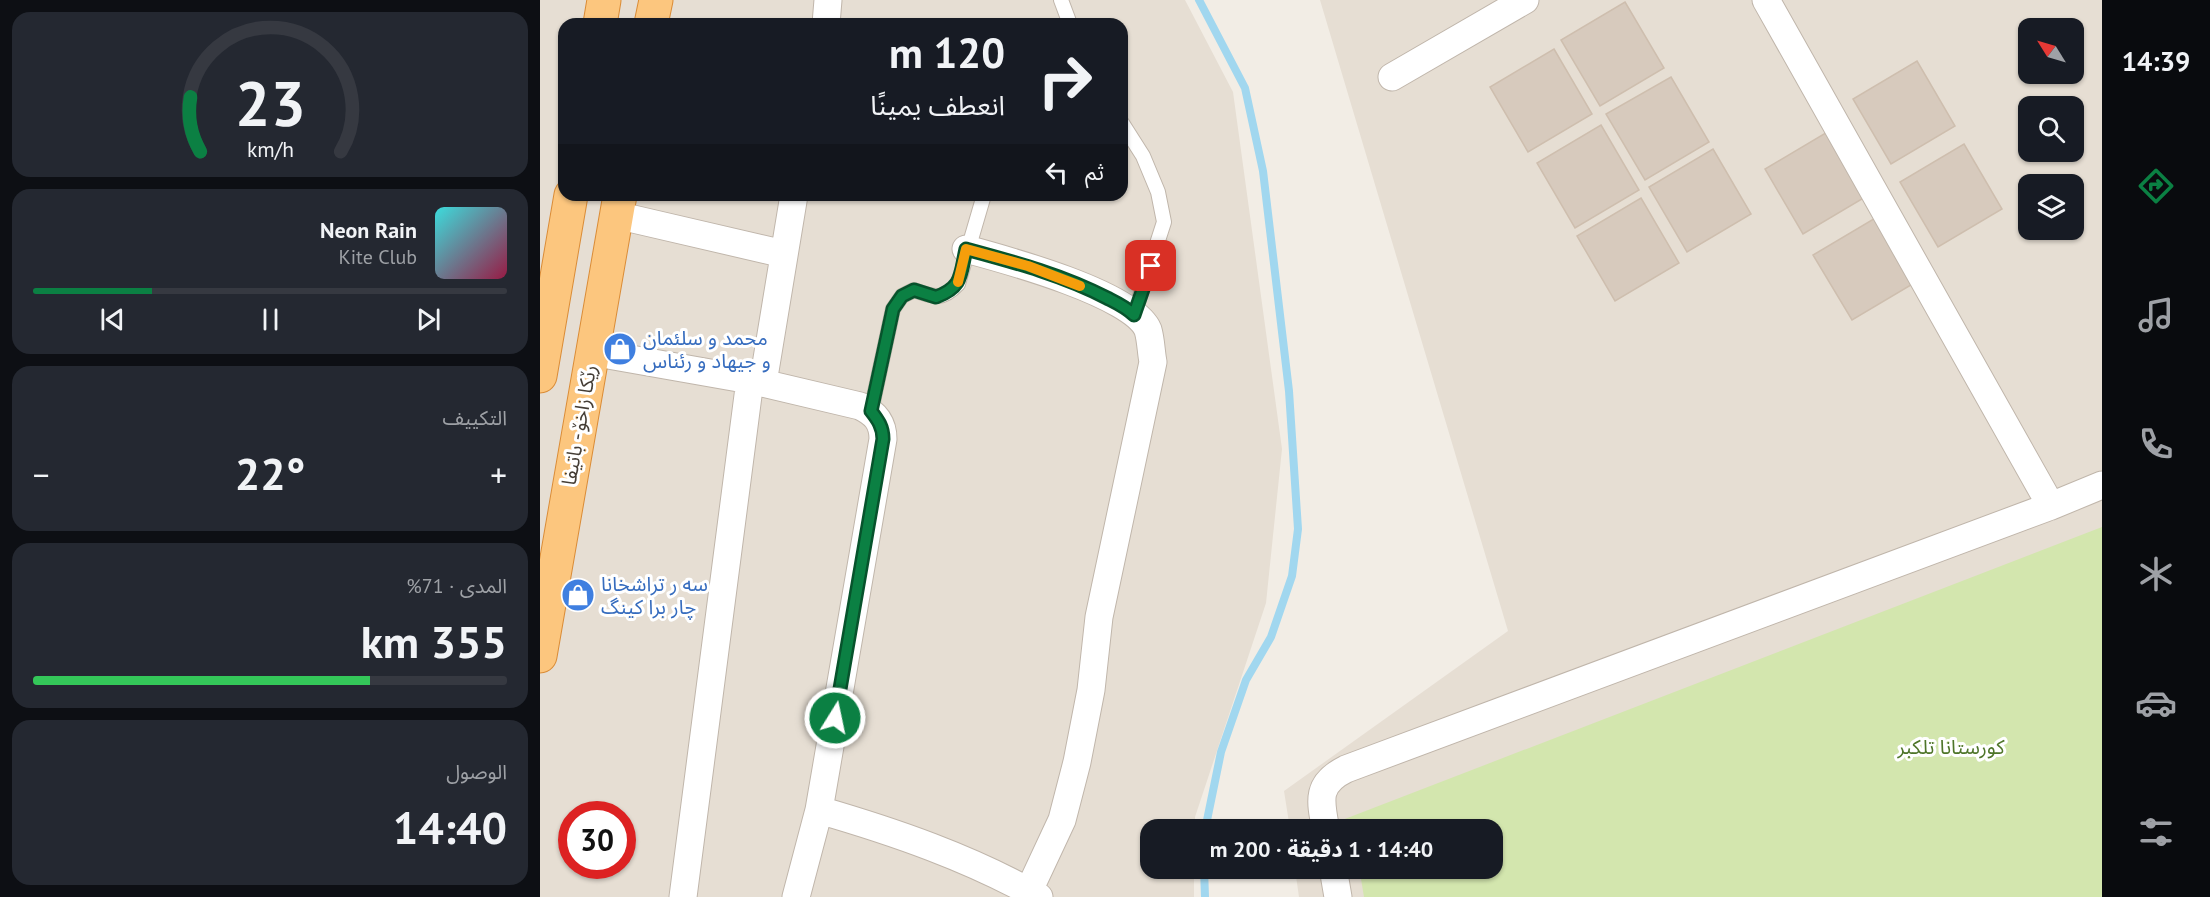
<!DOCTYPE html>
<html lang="ar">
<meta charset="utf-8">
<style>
body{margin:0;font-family:"PT Sans","Noto Sans Arabic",sans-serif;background:#242831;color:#f1f3f6;direction:rtl;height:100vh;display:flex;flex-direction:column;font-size:22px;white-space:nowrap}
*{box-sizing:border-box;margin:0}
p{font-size:20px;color:#9ea1a6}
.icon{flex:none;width:33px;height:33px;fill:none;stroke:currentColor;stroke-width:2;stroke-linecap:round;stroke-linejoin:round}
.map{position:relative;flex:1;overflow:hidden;direction:ltr}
.sheet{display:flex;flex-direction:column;gap:12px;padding:12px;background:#0d0f14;width:540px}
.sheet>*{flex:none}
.guide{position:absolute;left:18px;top:18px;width:570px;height:183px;border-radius:18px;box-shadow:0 2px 4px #0004;direction:rtl;background:#171b24;color:#f1f3f6;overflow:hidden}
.needle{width:39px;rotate:307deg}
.fabs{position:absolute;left:1478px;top:18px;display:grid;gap:12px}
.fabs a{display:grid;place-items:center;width:66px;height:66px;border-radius:12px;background:#171b24;box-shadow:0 2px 4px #0004;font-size:30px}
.speed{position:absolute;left:18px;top:801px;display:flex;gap:12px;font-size:30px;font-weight:700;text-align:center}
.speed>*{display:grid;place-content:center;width:78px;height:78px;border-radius:50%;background:#171b24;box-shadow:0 2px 4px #0004;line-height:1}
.speed .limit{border:9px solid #d22;background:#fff;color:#111}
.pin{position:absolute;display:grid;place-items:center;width:51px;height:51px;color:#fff;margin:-26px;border-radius:12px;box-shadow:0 3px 9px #0006}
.me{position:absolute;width:66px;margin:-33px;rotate:10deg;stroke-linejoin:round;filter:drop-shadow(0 0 4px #0008)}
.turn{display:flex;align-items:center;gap:21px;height:126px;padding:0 24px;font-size:27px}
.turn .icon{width:78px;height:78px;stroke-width:2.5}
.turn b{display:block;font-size:42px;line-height:51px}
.then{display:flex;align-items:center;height:57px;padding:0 24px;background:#0003;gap:12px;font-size:22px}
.big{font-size:45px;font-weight:700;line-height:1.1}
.sheet .tile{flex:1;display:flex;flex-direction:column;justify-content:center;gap:9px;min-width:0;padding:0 21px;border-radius:18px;background:#242831}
.sheet .dial{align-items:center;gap:0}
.dial svg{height:156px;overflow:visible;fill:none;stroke:#363941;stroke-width:7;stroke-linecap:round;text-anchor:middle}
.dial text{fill:#f1f3f6;stroke:none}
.song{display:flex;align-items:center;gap:18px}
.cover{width:72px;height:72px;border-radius:9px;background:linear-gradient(135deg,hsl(180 70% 55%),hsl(340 70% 35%))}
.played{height:6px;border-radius:3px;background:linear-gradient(90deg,#0b8043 25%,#363941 25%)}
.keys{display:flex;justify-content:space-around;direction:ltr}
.heat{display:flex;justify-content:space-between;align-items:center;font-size:33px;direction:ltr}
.charge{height:9px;border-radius:4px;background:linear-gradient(90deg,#34c759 71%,#363941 0)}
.trip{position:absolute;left:600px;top:819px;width:363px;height:60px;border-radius:18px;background:#171b24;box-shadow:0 2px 4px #0004;font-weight:700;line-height:60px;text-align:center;direction:rtl}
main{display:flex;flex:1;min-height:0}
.tabs{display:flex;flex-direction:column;width:108px;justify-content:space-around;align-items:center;background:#090b0e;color:#9ea1a6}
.tabs .icon{width:42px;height:42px}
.tabs .on{color:#0b8043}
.tabs b{font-size:27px;color:#f1f3f6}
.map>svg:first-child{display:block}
.residential{fill:#e6ded3;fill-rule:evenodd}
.green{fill:#d3e6ae}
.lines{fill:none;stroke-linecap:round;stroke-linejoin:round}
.stream{stroke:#a1d7ef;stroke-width:8}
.building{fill:#d7cabd;stroke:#cebeae;stroke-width:1.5}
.service-casing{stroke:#c0b6ab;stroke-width:16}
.minor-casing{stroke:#c0b6ab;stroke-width:29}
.trunk-casing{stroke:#da8c37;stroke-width:35}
.service{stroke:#fff;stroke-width:14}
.minor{stroke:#fff;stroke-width:27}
.trunk{stroke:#fcc67e;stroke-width:33}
.route-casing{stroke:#07532c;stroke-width:15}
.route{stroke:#0b8043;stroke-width:10}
.slow{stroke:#f59e0b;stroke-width:10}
.labels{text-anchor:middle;stroke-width:6;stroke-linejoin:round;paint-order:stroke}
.shop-label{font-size:20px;fill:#366cbe;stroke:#fff;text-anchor:start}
.street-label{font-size:20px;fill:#443d35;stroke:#fff}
.park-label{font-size:20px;fill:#4e7529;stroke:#fff}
</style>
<main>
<nav class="tabs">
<b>14:39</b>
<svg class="icon on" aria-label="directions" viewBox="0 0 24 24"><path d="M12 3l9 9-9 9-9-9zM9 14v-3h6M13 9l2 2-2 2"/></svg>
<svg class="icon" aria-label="music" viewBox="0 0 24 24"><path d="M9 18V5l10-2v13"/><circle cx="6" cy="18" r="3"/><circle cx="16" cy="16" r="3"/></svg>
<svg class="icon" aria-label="phone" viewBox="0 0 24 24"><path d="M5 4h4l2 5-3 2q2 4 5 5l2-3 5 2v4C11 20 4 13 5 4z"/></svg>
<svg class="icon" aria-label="climate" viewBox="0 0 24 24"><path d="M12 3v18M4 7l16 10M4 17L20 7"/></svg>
<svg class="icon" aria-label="car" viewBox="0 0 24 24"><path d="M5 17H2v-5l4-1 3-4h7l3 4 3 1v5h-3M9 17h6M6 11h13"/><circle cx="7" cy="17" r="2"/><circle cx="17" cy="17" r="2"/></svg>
<svg class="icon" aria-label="filters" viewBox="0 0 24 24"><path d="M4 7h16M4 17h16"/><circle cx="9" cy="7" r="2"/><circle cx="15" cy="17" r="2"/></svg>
</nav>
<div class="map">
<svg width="1562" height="897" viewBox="0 0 1562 897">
<rect width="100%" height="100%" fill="#f2ede5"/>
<path class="residential" d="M0,0H645L693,92L742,449L726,603L655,817V829L610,830V868L654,869V897H0ZM24,24H582V195H24ZM32,814H82V866H32Z
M780,0H1562V897H759L755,869L952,868V830L750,829L744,791L968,631ZM1488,28H1533V74H1488ZM1488,106H1533V152H1488ZM1488,184H1533V230H1488Z"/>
<path class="green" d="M1562,527V897H824L821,879H808L806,869L952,868V830L798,829L797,822Z"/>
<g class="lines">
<path class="stream" d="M659,0L705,88L723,171L749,391L758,529L752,576L731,637L706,680L681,752L665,830
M664,868L665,897"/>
</g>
<path class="building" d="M1085,2L1124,68L1060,106L1021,40Z
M1014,49L1052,114L988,152L950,87Z
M1377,61L1415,126L1351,164L1313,99Z
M1131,77L1169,142L1105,180L1066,114Z
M1061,125L1099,190L1035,228L997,163Z
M1289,131L1327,196L1263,234L1225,169Z
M1424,144L1462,209L1398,247L1360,182Z
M1173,149L1211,214L1147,252L1109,187Z
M1101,198L1139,263L1075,301L1037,236Z
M1337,217L1376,282L1312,320L1273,255Z"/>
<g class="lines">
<defs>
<path id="service" d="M521,0L530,24
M582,123L603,156L618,192L624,222L594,315
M331,411L353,309L362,296L374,290C394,297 402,301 418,284L444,195"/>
<path id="minor" d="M1226,0L1511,506
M286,24L288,0
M852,77L985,0
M76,215L244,254
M426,249C463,259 594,294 608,330C611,340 611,352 613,362L559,617L551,690L537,762L522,820L486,897
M51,352L210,380L320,406C335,413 343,422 343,439L279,810L256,897
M223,383L254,195
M279,810C355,832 430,858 499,897
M786,830C780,800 776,784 806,769L1511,506L1562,485
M793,868L798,897
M143,897L210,380"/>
<path id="trunk" d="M60,24L64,0
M111,24L116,0
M0,376L31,195
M0,656L80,195"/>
</defs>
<use href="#service" class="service-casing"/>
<use href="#minor" class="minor-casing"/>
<use href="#trunk" class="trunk-casing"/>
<use href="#service" class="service"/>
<use href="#minor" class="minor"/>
<use href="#trunk" class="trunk"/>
</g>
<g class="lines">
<defs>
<path id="route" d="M295,718L343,439C343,427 338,420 331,411L353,309L362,296L374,290L396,297C423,287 420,275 426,249C474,262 523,275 567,298C577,303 586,307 594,315L611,266"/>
</defs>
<use href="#route" class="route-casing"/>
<use href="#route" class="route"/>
<path class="slow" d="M418,282L426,249L488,266L540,286"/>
</g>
<defs>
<symbol id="shop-disc" viewBox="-11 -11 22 22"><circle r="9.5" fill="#3f7fe0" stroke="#fff"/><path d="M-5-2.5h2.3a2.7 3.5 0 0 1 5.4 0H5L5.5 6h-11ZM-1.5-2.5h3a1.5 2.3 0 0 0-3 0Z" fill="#fff"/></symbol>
</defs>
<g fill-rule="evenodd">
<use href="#shop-disc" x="61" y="330" width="38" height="38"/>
<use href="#shop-disc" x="19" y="576" width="38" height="38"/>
</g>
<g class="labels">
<g class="shop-label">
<text x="103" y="345">محمد و سلئمان<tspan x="103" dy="23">و جيهاد و رئناس</tspan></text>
<text x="61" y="591">سه ر تراشخانا<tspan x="61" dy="23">چار برا كينگ</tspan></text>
</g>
<g class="street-label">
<text transform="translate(39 425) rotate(-80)" y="7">رێکا زاخۆ - باتیفا</text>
</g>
<g class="park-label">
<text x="1411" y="754">كورستانا تلكبر</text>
</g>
</g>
</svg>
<div class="fabs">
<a><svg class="needle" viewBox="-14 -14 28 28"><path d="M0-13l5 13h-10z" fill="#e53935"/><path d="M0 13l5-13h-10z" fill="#9ea1a6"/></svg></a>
<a><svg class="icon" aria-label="search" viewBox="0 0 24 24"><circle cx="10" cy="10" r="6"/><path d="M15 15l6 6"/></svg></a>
<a><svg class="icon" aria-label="layers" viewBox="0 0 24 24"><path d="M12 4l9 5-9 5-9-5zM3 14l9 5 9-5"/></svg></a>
</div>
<div class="speed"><div class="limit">30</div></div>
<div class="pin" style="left:611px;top:266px;background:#d93025"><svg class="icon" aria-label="arrive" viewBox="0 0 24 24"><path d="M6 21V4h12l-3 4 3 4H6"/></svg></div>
<svg class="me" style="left:295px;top:718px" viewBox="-20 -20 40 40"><circle r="17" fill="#0b8043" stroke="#fff" stroke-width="3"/><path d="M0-11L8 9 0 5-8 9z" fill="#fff"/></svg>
<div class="trip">14:40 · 1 دقيقة · 200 m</div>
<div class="guide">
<div class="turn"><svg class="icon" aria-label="right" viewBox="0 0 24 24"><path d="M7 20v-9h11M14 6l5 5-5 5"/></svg><div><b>120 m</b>انعطف يمينًا</div></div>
<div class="then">ثم<svg class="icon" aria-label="left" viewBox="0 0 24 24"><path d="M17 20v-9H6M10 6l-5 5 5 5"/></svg></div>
</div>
</div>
<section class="sheet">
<div class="tile dial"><svg viewBox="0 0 100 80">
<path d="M14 69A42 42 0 1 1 86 69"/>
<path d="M14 69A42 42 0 0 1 9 41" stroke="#0b8043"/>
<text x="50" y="56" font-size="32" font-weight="700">23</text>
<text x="50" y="72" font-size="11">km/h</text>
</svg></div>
<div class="tile">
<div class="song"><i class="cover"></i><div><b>Neon Rain</b><p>Kite Club</p></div></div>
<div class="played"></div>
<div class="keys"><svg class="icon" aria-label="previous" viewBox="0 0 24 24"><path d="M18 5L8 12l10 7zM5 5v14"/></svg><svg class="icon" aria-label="pause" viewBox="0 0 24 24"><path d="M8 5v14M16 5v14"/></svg><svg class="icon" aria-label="next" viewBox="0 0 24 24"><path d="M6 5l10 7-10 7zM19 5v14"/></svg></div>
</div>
<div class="tile"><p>التكييف</p>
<div class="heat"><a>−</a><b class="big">22°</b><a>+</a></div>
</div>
<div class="tile"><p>المدى · 71%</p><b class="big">355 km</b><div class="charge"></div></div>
<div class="tile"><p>الوصول</p><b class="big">14:40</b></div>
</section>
</main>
